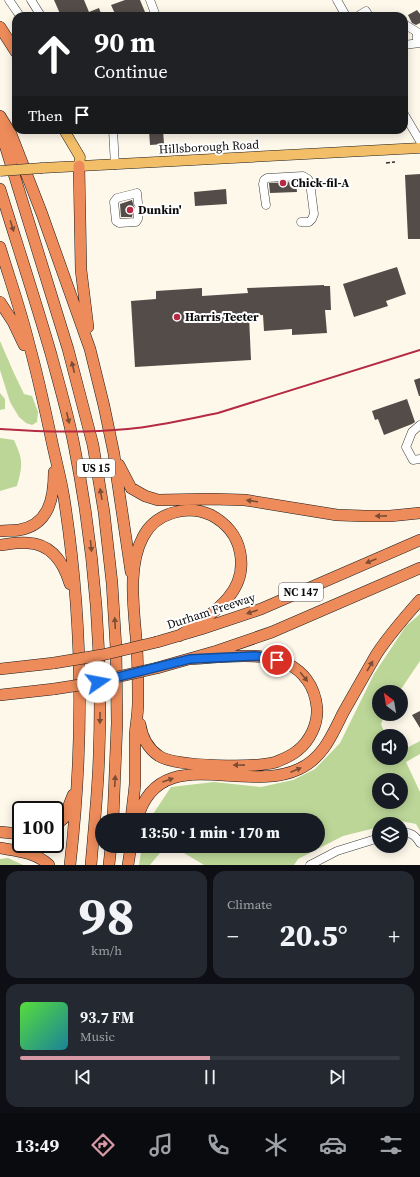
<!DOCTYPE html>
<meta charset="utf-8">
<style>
body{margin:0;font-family:"Source Serif 4",serif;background:#242831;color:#f1f3f6;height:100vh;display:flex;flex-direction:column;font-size:15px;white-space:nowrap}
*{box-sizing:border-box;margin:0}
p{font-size:13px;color:#9ea1a6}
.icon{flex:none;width:22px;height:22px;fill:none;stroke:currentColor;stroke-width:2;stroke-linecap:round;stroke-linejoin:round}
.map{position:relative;height:865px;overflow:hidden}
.details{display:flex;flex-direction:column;gap:6px;padding:6px;background:#0d0f14;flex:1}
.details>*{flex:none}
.hud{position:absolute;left:12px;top:12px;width:396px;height:122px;border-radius:12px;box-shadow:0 2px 10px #0003;background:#202124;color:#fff;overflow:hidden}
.needle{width:26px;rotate:329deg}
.buttons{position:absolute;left:372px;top:685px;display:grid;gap:8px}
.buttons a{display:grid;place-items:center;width:36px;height:36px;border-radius:50%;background:#171b24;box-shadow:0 2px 10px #0003;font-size:20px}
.speed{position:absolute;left:12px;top:801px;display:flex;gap:8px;font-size:20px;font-weight:700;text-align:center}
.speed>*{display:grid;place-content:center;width:52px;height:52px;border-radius:50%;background:#171b24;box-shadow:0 2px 10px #0003;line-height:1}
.speed .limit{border:2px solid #111;border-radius:6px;background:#fff;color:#111}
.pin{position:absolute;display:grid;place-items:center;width:34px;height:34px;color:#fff;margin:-17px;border:2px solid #fff;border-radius:50%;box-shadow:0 1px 4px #0007}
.me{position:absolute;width:44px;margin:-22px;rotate:78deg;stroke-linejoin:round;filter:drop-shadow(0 0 3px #0008)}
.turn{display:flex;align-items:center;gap:14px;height:84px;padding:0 16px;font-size:18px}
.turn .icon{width:52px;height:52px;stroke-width:2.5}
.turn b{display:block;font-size:28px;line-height:34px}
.then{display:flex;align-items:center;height:38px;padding:0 16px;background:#0003;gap:8px;font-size:15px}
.big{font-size:30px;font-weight:800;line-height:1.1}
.details .card{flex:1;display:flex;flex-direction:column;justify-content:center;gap:6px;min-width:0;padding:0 14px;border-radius:12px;background:#242831}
.details .dial{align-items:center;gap:0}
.dial b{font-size:52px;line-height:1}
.song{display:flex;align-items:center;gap:12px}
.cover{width:48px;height:48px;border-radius:6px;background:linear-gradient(135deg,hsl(110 70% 55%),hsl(190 70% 35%))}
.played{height:4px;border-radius:2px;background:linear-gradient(90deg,#d699a5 50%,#363941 50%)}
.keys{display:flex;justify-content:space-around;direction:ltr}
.heat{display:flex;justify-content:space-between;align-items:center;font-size:22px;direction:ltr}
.details .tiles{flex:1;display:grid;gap:6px;grid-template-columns:1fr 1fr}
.card:last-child{grid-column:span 2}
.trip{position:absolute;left:95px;top:813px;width:230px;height:40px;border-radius:20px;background:#171b24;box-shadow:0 2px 10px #0003;font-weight:800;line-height:40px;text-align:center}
.tabs{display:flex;height:64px;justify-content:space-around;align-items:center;background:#090b0e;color:#9ea1a6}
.tabs .icon{width:28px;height:28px}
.tabs .active{color:#d699a5}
.tabs b{font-size:18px;color:#f1f3f6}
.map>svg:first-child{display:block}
.forest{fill:#bbd697;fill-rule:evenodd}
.building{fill:#544c49}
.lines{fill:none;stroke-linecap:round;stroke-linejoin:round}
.minor-casing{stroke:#3f3f3f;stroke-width:9}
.major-casing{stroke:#1d1d1d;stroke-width:11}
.highway-casing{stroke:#1d1d1d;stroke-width:12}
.path{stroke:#2e2e2e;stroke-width:1.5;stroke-dasharray:4 2;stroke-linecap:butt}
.minor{stroke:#fff;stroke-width:8}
.major{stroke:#f2bf68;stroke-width:10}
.highway{stroke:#ed8b5a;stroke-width:11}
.rail{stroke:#b42b43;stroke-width:2}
.major-bridge-casing{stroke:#1d1d1d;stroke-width:11;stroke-linecap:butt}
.highway-bridge-casing{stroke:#1d1d1d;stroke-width:12;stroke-linecap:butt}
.major-bridge{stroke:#f2bf68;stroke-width:10}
.highway-bridge{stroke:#ed8b5a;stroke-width:11}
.oneway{fill:#7c4c33}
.route-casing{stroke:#114b97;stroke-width:10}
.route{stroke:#1a73e8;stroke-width:7}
.poi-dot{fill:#b42b43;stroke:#fff;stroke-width:1.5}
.labels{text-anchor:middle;stroke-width:4;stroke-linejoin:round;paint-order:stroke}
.shield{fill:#fff;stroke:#555;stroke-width:1}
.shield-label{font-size:11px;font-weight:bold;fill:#0c0c0c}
.street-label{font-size:12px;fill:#0c0c0c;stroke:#fff}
.poi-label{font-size:12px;font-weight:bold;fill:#0c0c0c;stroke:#fff;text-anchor:start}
</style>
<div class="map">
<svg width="420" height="865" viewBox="0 0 420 865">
<rect width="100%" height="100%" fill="#fef8eb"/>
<path class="forest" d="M0,341L13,371L24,394L32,396L38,412L37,422L32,425L26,423L19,417L10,402L0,370Z
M0,393L5,399V409L0,410Z
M0,438L14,440C23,460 23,464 17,486L0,491Z
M420,614V661L399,692H379V714H385L381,724L386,736H379V758H401V751L420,741V754L406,762L420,792V831L416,824L401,821L390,824H379V827L343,836L298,859L294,865H204L174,847L164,848L150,865H139L142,846H318V820H149L171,787L214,782L261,787L293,780L315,769L340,743L374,674L406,626ZM379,780H401V802H379Z
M8,858L23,865H0V859Z"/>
<path class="building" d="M54,0H84L89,12L99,8L102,16H61Z
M125,0H140L145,12L136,16H116L111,5Z
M417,10L420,14V23L416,25L412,23L408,15Z
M149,130H163L164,144L150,145Z
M420,174V239H408L405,175Z
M296,182L297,192L270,193L269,183Z
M226,189L227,204L195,206L194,192Z
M132,200L134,207L132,217H121L120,204Z
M397,267L406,294L386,301L388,306L354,317L343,284Z
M324,285V286H330L331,310H325L327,333L292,335V329L264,331L263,315L249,316L251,360L135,367L131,301L156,299V291L202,288V296L248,293L247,288Z
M420,378V396H419L414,380Z
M407,399L415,422L412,424L384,435L378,419L375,420L372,411Z
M420,711V728L412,715Z"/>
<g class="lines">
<defs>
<path id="minor" d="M9,0L20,16
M31,0L41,16
M150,0L156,16
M337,0L346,16
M358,16L366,11L369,16
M404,24L417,32V43
M404,45L420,43
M404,114L420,141
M113,130L115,165
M138,203L137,193L117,198L114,202L116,221L119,223L136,222L138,219V210
M266,205L263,184L264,180L267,178L303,176L308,179L310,183L314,214L312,219L309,222H301
M420,425L412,432L406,447L413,460L420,459
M401,833C411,832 415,835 420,843
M310,865L337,851L379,838"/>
<path id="major" d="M64,130L80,157L79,166
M42,168L420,148"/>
<path id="highway" d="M0,27L16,52
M0,116L11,134L42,214L90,349L104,406L114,454L117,478L131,572
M0,129L68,349L93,445L104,512L112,583L116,648L117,723L113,820
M79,166L81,270L88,327
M0,189C17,244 35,299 51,354C59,384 68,414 74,445C94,546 103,651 99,755C98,791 94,828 91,865
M0,247C10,280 21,311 29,344C38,376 45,409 52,442C56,461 61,479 64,498C83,619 84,743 70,865
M0,302L13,322L24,345
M119,465L131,488L145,496L158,500L211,499L245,500L337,515L365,516H390L420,513
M0,531C6,530 13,531 19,530C49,525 54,498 54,472
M0,545C9,544 19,542 28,543C52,544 64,564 70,584
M157,642L201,629L261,609L420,540
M157,668L217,651L272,632L420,568
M0,669L54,663
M0,695L54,689
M140,724C142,737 147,748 159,756C177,767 255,768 276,762C283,759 291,756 297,751C310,741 318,724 317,708C316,698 313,688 307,680C283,646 226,657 190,659
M131,820C132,808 134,796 135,784C135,768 135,751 135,735C136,724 138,713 138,702C138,685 138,668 137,650C135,616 126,568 143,537C155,513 187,504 211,515C226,523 237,536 240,552C249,595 208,616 179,636
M137,820C158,740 245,795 299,769C323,758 332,735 343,713C354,694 365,674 376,655C389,635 404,618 420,600
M55,826L64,818L73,795
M0,832L21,834
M0,848C17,851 35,852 49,865
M109,865L111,846
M128,865L131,846"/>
</defs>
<use href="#minor" class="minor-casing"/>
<use href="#major" class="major-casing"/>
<use href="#highway" class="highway-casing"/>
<path class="path" d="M386,163L395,162"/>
<use href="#minor" class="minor"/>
<use href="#major" class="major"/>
<use href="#highway" class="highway"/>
<path class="rail" d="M0,429C43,432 85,433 128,429C158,426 188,419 218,413L420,350"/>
<defs>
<path id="major-bridge" d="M0,171L42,168"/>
<path id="highway-bridge" d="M54,663L102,655L157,642
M54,689L86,684L157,668"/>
</defs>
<use href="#major-bridge" class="major-bridge-casing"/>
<use href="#highway-bridge" class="highway-bridge-casing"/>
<use href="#major-bridge" class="major-bridge"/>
<use href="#highway-bridge" class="highway-bridge"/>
</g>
<defs><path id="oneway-solid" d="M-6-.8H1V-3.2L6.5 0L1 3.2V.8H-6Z"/></defs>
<g class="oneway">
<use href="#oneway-solid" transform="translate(12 226) rotate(73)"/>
<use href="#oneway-solid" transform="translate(73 367) rotate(-104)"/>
<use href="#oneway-solid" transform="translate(68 418) rotate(77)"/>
<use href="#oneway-solid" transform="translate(101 494) rotate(-100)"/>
<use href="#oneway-solid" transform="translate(252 501) rotate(-172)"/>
<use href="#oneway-solid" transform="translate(381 516) rotate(179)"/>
<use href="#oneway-solid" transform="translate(91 546) rotate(84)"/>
<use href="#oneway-solid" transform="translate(371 561) rotate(157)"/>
<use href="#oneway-solid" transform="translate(252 612) rotate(161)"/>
<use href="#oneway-solid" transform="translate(115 623) rotate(-93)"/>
<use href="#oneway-solid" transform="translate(370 666) rotate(-60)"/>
<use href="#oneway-solid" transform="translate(304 677) rotate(51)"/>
<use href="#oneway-solid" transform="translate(100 718) rotate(91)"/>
<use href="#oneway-solid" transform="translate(239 765) rotate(-179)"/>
<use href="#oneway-solid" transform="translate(296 770) rotate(-23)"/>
<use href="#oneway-solid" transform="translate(168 780) rotate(-19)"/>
<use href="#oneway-solid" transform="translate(115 781) rotate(-87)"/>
</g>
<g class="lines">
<defs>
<path id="route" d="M98,682L190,659L254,656L267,657L277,660"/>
</defs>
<use href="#route" class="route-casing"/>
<use href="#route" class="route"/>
</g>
<g class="poi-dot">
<circle cx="283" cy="183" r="4"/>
<circle cx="130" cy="210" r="4"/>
<circle cx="177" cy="317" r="4"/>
</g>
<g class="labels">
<g class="shield">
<rect x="77" y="459" width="38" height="18" rx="3"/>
<rect x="279" y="583" width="44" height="18" rx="3"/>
</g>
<g class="shield-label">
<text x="96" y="472">US 15</text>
<text x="301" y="596">NC 147</text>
</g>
<g class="street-label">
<text transform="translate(209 147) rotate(-3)" y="4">Hillsborough Road</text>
<text transform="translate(211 611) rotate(-18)" y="4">Durham Freeway</text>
</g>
<g class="poi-label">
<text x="291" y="187">Chick-fil-A</text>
<text x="138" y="214">Dunkin'</text>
<text x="185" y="321">Harris Teeter</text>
</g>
</g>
</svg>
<div class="buttons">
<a><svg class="needle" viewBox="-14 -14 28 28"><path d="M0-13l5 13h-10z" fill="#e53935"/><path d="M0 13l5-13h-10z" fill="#9ea1a6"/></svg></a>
<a><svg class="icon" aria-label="sound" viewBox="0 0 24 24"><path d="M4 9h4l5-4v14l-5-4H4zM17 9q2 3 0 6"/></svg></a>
<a><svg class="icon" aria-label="search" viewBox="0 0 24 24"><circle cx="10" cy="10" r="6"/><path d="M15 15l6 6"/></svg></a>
<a><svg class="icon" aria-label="layers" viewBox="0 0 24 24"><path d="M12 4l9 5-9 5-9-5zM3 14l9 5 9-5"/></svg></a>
</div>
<div class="speed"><div class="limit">100</div></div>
<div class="pin" style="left:277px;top:660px;background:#d93025"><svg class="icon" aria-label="arrive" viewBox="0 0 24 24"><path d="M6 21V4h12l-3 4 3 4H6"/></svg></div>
<svg class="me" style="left:98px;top:682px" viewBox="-20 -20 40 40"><circle r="19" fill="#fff"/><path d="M0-13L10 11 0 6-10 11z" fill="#1a73e8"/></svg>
<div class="trip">13:50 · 1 min · 170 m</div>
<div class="hud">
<div class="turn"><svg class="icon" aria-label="ahead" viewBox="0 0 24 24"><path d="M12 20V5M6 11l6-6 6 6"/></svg><div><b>90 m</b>Continue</div></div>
<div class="then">Then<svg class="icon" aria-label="arrive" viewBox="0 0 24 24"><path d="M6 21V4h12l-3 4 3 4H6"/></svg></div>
</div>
</div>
<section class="details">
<div class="tiles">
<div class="card dial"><b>98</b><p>km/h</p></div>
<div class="card"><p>Climate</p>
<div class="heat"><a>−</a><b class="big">20.5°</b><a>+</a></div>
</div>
<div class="card">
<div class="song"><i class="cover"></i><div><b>93.7 FM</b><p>Music</p></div></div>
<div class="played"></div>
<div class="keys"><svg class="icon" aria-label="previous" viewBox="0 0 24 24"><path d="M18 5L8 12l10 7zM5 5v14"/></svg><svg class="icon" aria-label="pause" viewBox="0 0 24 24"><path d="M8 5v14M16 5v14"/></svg><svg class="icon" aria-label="next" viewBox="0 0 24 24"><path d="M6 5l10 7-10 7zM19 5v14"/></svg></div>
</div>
</div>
</section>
<nav class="tabs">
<b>13:49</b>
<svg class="icon active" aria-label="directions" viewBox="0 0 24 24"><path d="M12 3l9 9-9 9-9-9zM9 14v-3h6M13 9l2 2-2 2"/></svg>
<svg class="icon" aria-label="music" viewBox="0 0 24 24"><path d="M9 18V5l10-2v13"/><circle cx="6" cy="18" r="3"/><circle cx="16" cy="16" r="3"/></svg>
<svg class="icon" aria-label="phone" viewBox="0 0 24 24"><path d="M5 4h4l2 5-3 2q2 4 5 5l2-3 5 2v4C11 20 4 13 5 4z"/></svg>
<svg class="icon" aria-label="climate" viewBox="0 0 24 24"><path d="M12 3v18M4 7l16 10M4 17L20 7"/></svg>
<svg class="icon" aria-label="car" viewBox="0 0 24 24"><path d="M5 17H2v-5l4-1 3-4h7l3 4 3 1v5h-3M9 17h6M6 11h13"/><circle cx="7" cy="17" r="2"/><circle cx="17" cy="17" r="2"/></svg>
<svg class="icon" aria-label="filters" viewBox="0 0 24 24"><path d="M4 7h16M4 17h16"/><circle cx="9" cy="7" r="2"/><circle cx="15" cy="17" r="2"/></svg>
</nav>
